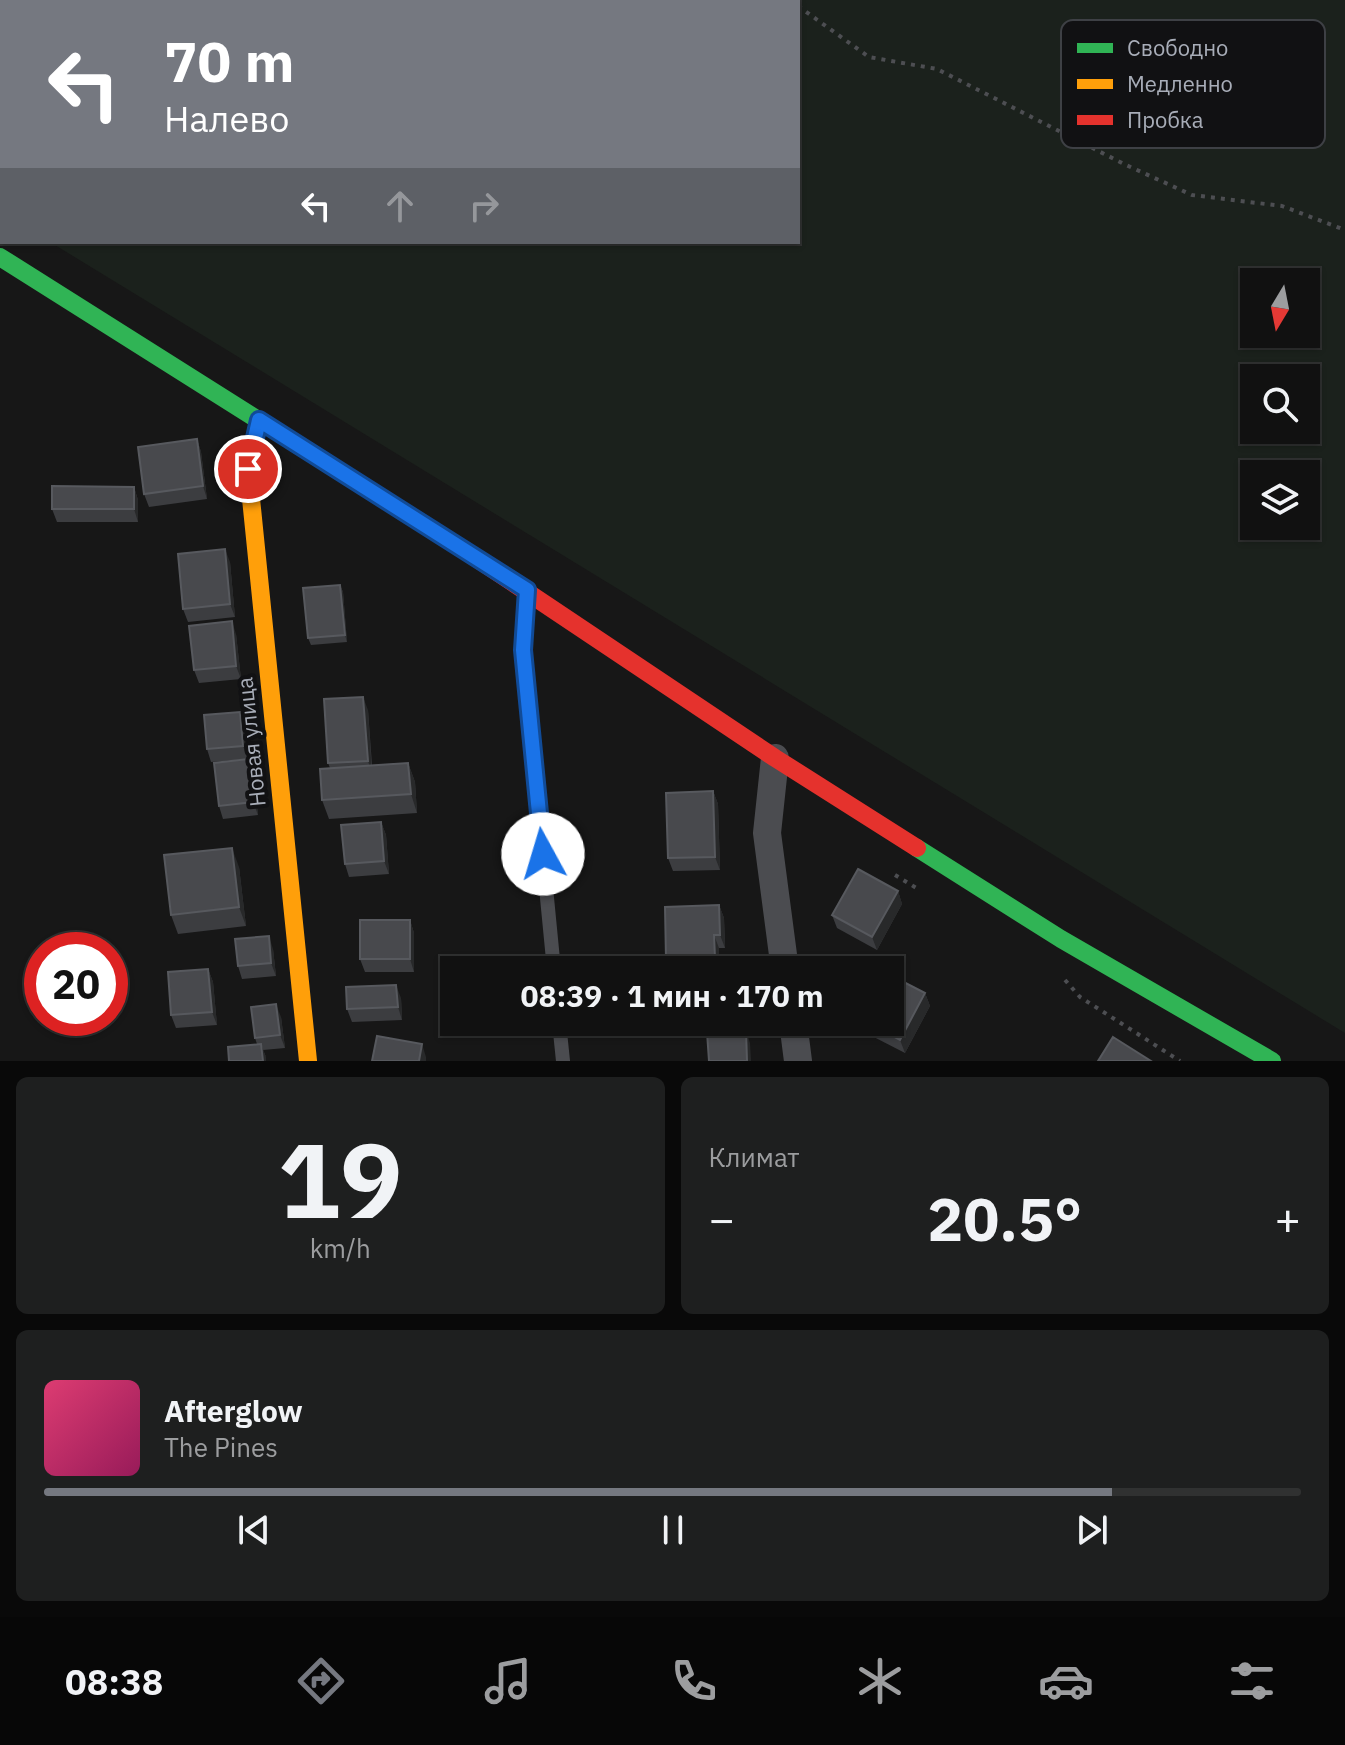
<!DOCTYPE html>
<html lang="ru">
<meta charset="utf-8">
<style>
body{margin:0;font-family:"IBM Plex Sans",sans-serif;background:#1e1f1f;color:#f1f3f6;height:100vh;display:flex;flex-direction:column;font-size:30px;white-space:nowrap}
*{box-sizing:border-box;margin:0}
p{font-size:26px;color:#9c9d9f}
.icon{flex:none;width:44px;height:44px;fill:none;stroke:currentColor;stroke-width:2;stroke-linecap:round;stroke-linejoin:round}
.map{position:relative;height:1061px;overflow:hidden}
.sheet{display:flex;flex-direction:column;gap:16px;padding:16px;background:#090909;flex:1}
.sheet>*{flex:none}
.guide{position:absolute;left:0px;top:0px;width:800px;height:244px;box-shadow:0 2px 6px #0004,0 0 0 2px #303131;background:#757880;color:#fff;overflow:hidden}
.needle{width:52px;rotate:190deg}
.buttons{position:absolute;left:1240px;top:268px;display:grid;gap:16px}
.buttons a{display:grid;place-items:center;width:80px;height:80px;border-radius:0px;background:#111;box-shadow:0 2px 6px #0004,0 0 0 2px #303131;font-size:40px}
.speed{position:absolute;left:24px;top:932px;display:flex;gap:16px;font-size:40px;font-weight:700;text-align:center}
.speed>*{display:grid;place-content:center;width:104px;height:104px;border-radius:50%;background:#111;box-shadow:0 2px 6px #0004,0 0 0 2px #303131;line-height:1}
.speed .limit{border:12px solid #d22;background:#fff;color:#111}
.pin{position:absolute;display:grid;place-items:center;width:68px;height:68px;color:#fff;margin:-34px;border:4px solid #fff;border-radius:50%;box-shadow:0 2px 8px #0007}
.me{position:absolute;width:88px;margin:-44px;rotate:354deg;stroke-linejoin:round;filter:drop-shadow(0 0 6px #0008)}
.turn{display:flex;align-items:center;gap:28px;height:168px;padding:0 32px;font-size:36px}
.turn .icon{width:104px;height:104px;stroke-width:2.5}
.turn b{display:block;font-size:56px;line-height:68px}
.lanes{display:flex;align-items:center;height:76px;padding:0 32px;background:#0003;justify-content:center;gap:40px;direction:ltr}
.lanes .off{opacity:.35}
.big{font-size:60px;font-weight:800;line-height:1.1}
.sheet .tile{flex:1;display:flex;flex-direction:column;justify-content:center;gap:12px;min-width:0;padding:0 28px;border-radius:12px;background:#1e1f1f}
.sheet .dial{align-items:center;gap:0}
.dial b{font-size:104px;line-height:1}
.song{display:flex;align-items:center;gap:24px}
.cover{width:96px;height:96px;border-radius:12px;background:linear-gradient(135deg,hsl(340 70% 55%),hsl(330 70% 35%))}
.played{height:8px;border-radius:4px;background:linear-gradient(90deg,#757880 85%,#303131 85%)}
.keys{display:flex;justify-content:space-around;direction:ltr}
.heat{display:flex;justify-content:space-between;align-items:center;font-size:44px;direction:ltr}
.sheet .tiles{flex:1;display:grid;gap:16px;grid-template-columns:1fr 1fr}
.tile:last-child{grid-column:span 2}
.trip{position:absolute;left:440px;top:956px;width:464px;height:80px;border-radius:0px;background:#111;box-shadow:0 2px 6px #0004,0 0 0 2px #303131;font-weight:800;line-height:80px;text-align:center}
.menu{display:flex;height:128px;justify-content:space-around;align-items:center;background:#070707;color:#9c9d9f}
.menu .icon{width:56px;height:56px}
.menu .on{color:#757880}
.menu b{font-size:36px;color:#f1f3f6}
.map>svg:first-child{display:block}
.green{fill:#1b211c;fill-rule:evenodd}
.lines{fill:none;stroke-linecap:round;stroke-linejoin:round}
.path{stroke:#4d4e52;stroke-width:4;stroke-dasharray:4 6;stroke-linecap:butt}
.lane{stroke:#4b4c50;stroke-width:14}
.street{stroke:#4b4c50;stroke-width:28}
.fast{stroke:#30b455;stroke-width:18}
.slow{stroke:#ff9f0a;stroke-width:18}
.jam{stroke:#e5322d;stroke-width:18}
.wall{fill:#3c3d40}
.shaded-wall{fill:#28292a}
.building{fill:#48494d;stroke:#57595e;stroke-width:2}
.route-casing{stroke:#114b97;stroke-width:20}
.route{stroke:#1a73e8;stroke-width:14}
.labels{text-anchor:middle;stroke-width:8;stroke-linejoin:round;paint-order:stroke}
.street-label{font-size:22px;fill:#a8adb8;stroke:#111113}
.key{fill:#111113;stroke:#3e4045;stroke-width:2}
.key-label{font-size:22px;fill:#a8adb8}
</style>
<div class="map">
<svg width="1345" height="1061" viewBox="0 0 1345 1061">
<rect width="100%" height="100%" fill="#171717"/>
<path class="green" d="M0,0H1345V1033L50,242H798V2H2V213ZM1254,282H1306V334H1254ZM1254,378H1306V430H1254ZM1254,474H1306V526H1254Z"/>
<g class="lines">
<path class="path" d="M789,0L792,2
M798,6L869,57L937,69L1126,165L1192,195L1282,206L1345,230
M0,52L2,56
M895,875L918,889
M1065,980L1080,997L1180,1061"/>
<path class="lane" d="M527,594L523,650L554,970
M559,1022L563,1061"/>
<path class="street" d="M775,758L767,833L785,970
M793,1022L798,1061"/>
<path class="fast" d="M0,257L464,550
M917,848L1061,939L1272,1061"/>
<path class="slow" d="M259,420L248,469L308,1061"/>
<path class="jam" d="M464,550L775,758L917,848"/>
</g>
<path class="wall" d="M197,439L201,452L207,499L149,507L144,494Z
M134,487L138,500V522H57L52,509Z
M230,562L235,617L188,622L183,609Z
M340,585L343,592L347,642L311,645L308,638Z
M236,634L241,679L199,683L194,670Z
M368,710L372,765L408,763L415,782L417,813L329,819L322,800L330,768L328,763Z
M245,725L248,759L211,762L207,749Z
M248,759L253,772L258,815L223,819L219,806Z
M713,791L718,804L720,870L673,871L668,858Z
M381,822L386,835L389,874L349,877L345,864Z
M239,867L246,926L178,934L171,915Z
M898,891L902,904L877,950L837,928L832,915Z
M719,905L724,918L725,948H719V970H670L666,959Z
M410,920L414,933V972H365L360,959Z
M273,949L276,976L242,979L238,966Z
M208,969L213,982L217,1025L176,1028L171,1015Z
M925,993L930,1006L905,1053L868,1034L864,1022H890Z
M401,998L402,1020L352,1022L347,1009Z
M281,1017L285,1048L263,1050L266,1057L257,1044L255,1038Z"/>
<path class="shaded-wall" d="M197,439L201,452L207,499L203,486Z
M134,487L138,500V522L134,509Z
M225,549L230,562L235,617L230,604Z
M340,585L343,592L347,642L345,635Z
M232,621L236,634L241,679L236,666Z
M363,697L368,710L372,774L368,761Z
M240,712L245,725L248,759L243,746Z
M248,759L253,772L258,815L253,802Z
M408,763L415,782L417,813L411,794Z
M713,791L718,804L720,870L715,857Z
M381,822L386,835L389,874L384,861Z
M232,848L239,867L246,926L239,907Z
M898,891L902,904L877,950L872,937Z
M719,905L724,918L725,948L720,935Z
M410,920L414,933V972L410,959Z
M714,935L719,948V970L715,958Z
M269,936L273,949L276,976L271,963Z
M208,969L213,982L217,1025L212,1012Z
M396,985L401,998L402,1020L398,1007Z
M925,993L930,1006L905,1053L900,1040Z
M276,1004L281,1017L285,1048L280,1035Z
M746,1030L750,1043L751,1061H747Z
M261,1044L266,1057V1061H263Z
M422,1044L426,1057V1061H419Z"/>
<path class="building" d="M197,439L203,486L144,494L138,447Z
M52,486L134,487V509H52Z
M225,549L230,604L183,609L178,554Z
M340,585L345,635L308,638L303,588Z
M232,621L236,666L194,670L189,626Z
M363,697L368,761L328,763L324,699Z
M240,712L243,746L207,749L204,715Z
M248,759L253,802L219,806L214,763Z
M408,763L411,794L322,800L320,769Z
M713,791L715,857L668,858L666,793Z
M381,822L384,861L345,864L341,825Z
M232,848L239,907L171,915L164,855Z
M858,869L898,891L872,937L832,915Z
M719,905L720,935H714L715,958L666,959L665,907Z
M360,920H410V959H360Z
M269,936L271,963L238,966L235,939Z
M208,969L212,1012L171,1015L168,972Z
M890,975L925,993L900,1040L866,1022H890Z
M396,985L398,1007L347,1009L346,987Z
M276,1004L280,1035L255,1038L251,1007Z
M746,1030L747,1061H709L707,1032Z
M377,1036L422,1044L419,1061H372Z
M1113,1037L1151,1061H1098Z
M261,1044L263,1061H229L228,1047Z"/>
<g class="lines">
<defs>
<path id="route" d="M248,469L259,420L527,590L523,650L543,854"/>
</defs>
<use href="#route" class="route-casing"/>
<use href="#route" class="route"/>
</g>
<g class="labels">
<g class="street-label">
<text transform="translate(251 742) rotate(-96)" y="8">Новая улица</text>
</g>
</g>
<rect x="1061" y="20" width="264" height="128" rx="12" class="key"/>
<rect x="1077" y="43" width="36" height="10" fill="#30b455"/>
<rect x="1077" y="79" width="36" height="10" fill="#ff9f0a"/>
<rect x="1077" y="115" width="36" height="10" fill="#e5322d"/>
<g class="key-label">
<text x="1127" y="56">Свободно</text>
<text x="1127" y="92">Медленно</text>
<text x="1127" y="128">Пробка</text>
</g>
</svg>
<div class="buttons">
<a><svg class="needle" viewBox="-14 -14 28 28"><path d="M0-13l5 13h-10z" fill="#e53935"/><path d="M0 13l5-13h-10z" fill="#9c9d9f"/></svg></a>
<a><svg class="icon" aria-label="search" viewBox="0 0 24 24"><circle cx="10" cy="10" r="6"/><path d="M15 15l6 6"/></svg></a>
<a><svg class="icon" aria-label="layers" viewBox="0 0 24 24"><path d="M12 4l9 5-9 5-9-5zM3 14l9 5 9-5"/></svg></a>
</div>
<div class="speed"><div class="limit">20</div></div>
<div class="pin" style="left:248px;top:469px;background:#d93025"><svg class="icon" aria-label="arrive" viewBox="0 0 24 24"><path d="M6 21V4h12l-3 4 3 4H6"/></svg></div>
<svg class="me" style="left:543px;top:854px" viewBox="-20 -20 40 40"><circle r="19" fill="#fff"/><path d="M0-13L10 11 0 6-10 11z" fill="#1a73e8"/></svg>
<div class="trip">08:39 · 1 мин · 170 m</div>
<div class="guide">
<div class="turn"><svg class="icon" aria-label="left" viewBox="0 0 24 24"><path d="M17 20v-9H6M10 6l-5 5 5 5"/></svg><div><b>70 m</b>Налево</div></div>
<div class="lanes"><svg class="icon" aria-label="left" viewBox="0 0 24 24"><path d="M17 20v-9H6M10 6l-5 5 5 5"/></svg><svg class="icon off" aria-label="ahead" viewBox="0 0 24 24"><path d="M12 20V5M6 11l6-6 6 6"/></svg><svg class="icon off" aria-label="right" viewBox="0 0 24 24"><path d="M7 20v-9h11M14 6l5 5-5 5"/></svg></div>
</div>
</div>
<section class="sheet">
<div class="tiles">
<div class="tile dial"><b>19</b><p>km/h</p></div>
<div class="tile"><p>Климат</p>
<div class="heat"><a>−</a><b class="big">20.5°</b><a>+</a></div>
</div>
<div class="tile">
<div class="song"><i class="cover"></i><div><b>Afterglow</b><p>The Pines</p></div></div>
<div class="played"></div>
<div class="keys"><svg class="icon" aria-label="previous" viewBox="0 0 24 24"><path d="M18 5L8 12l10 7zM5 5v14"/></svg><svg class="icon" aria-label="pause" viewBox="0 0 24 24"><path d="M8 5v14M16 5v14"/></svg><svg class="icon" aria-label="next" viewBox="0 0 24 24"><path d="M6 5l10 7-10 7zM19 5v14"/></svg></div>
</div>
</div>
</section>
<nav class="menu">
<b>08:38</b>
<svg class="icon on" aria-label="directions" viewBox="0 0 24 24"><path d="M12 3l9 9-9 9-9-9zM9 14v-3h6M13 9l2 2-2 2"/></svg>
<svg class="icon" aria-label="music" viewBox="0 0 24 24"><path d="M9 18V5l10-2v13"/><circle cx="6" cy="18" r="3"/><circle cx="16" cy="16" r="3"/></svg>
<svg class="icon" aria-label="phone" viewBox="0 0 24 24"><path d="M5 4h4l2 5-3 2q2 4 5 5l2-3 5 2v4C11 20 4 13 5 4z"/></svg>
<svg class="icon" aria-label="climate" viewBox="0 0 24 24"><path d="M12 3v18M4 7l16 10M4 17L20 7"/></svg>
<svg class="icon" aria-label="car" viewBox="0 0 24 24"><path d="M5 17H2v-5l4-1 3-4h7l3 4 3 1v5h-3M9 17h6M6 11h13"/><circle cx="7" cy="17" r="2"/><circle cx="17" cy="17" r="2"/></svg>
<svg class="icon" aria-label="filters" viewBox="0 0 24 24"><path d="M4 7h16M4 17h16"/><circle cx="9" cy="7" r="2"/><circle cx="15" cy="17" r="2"/></svg>
</nav>
